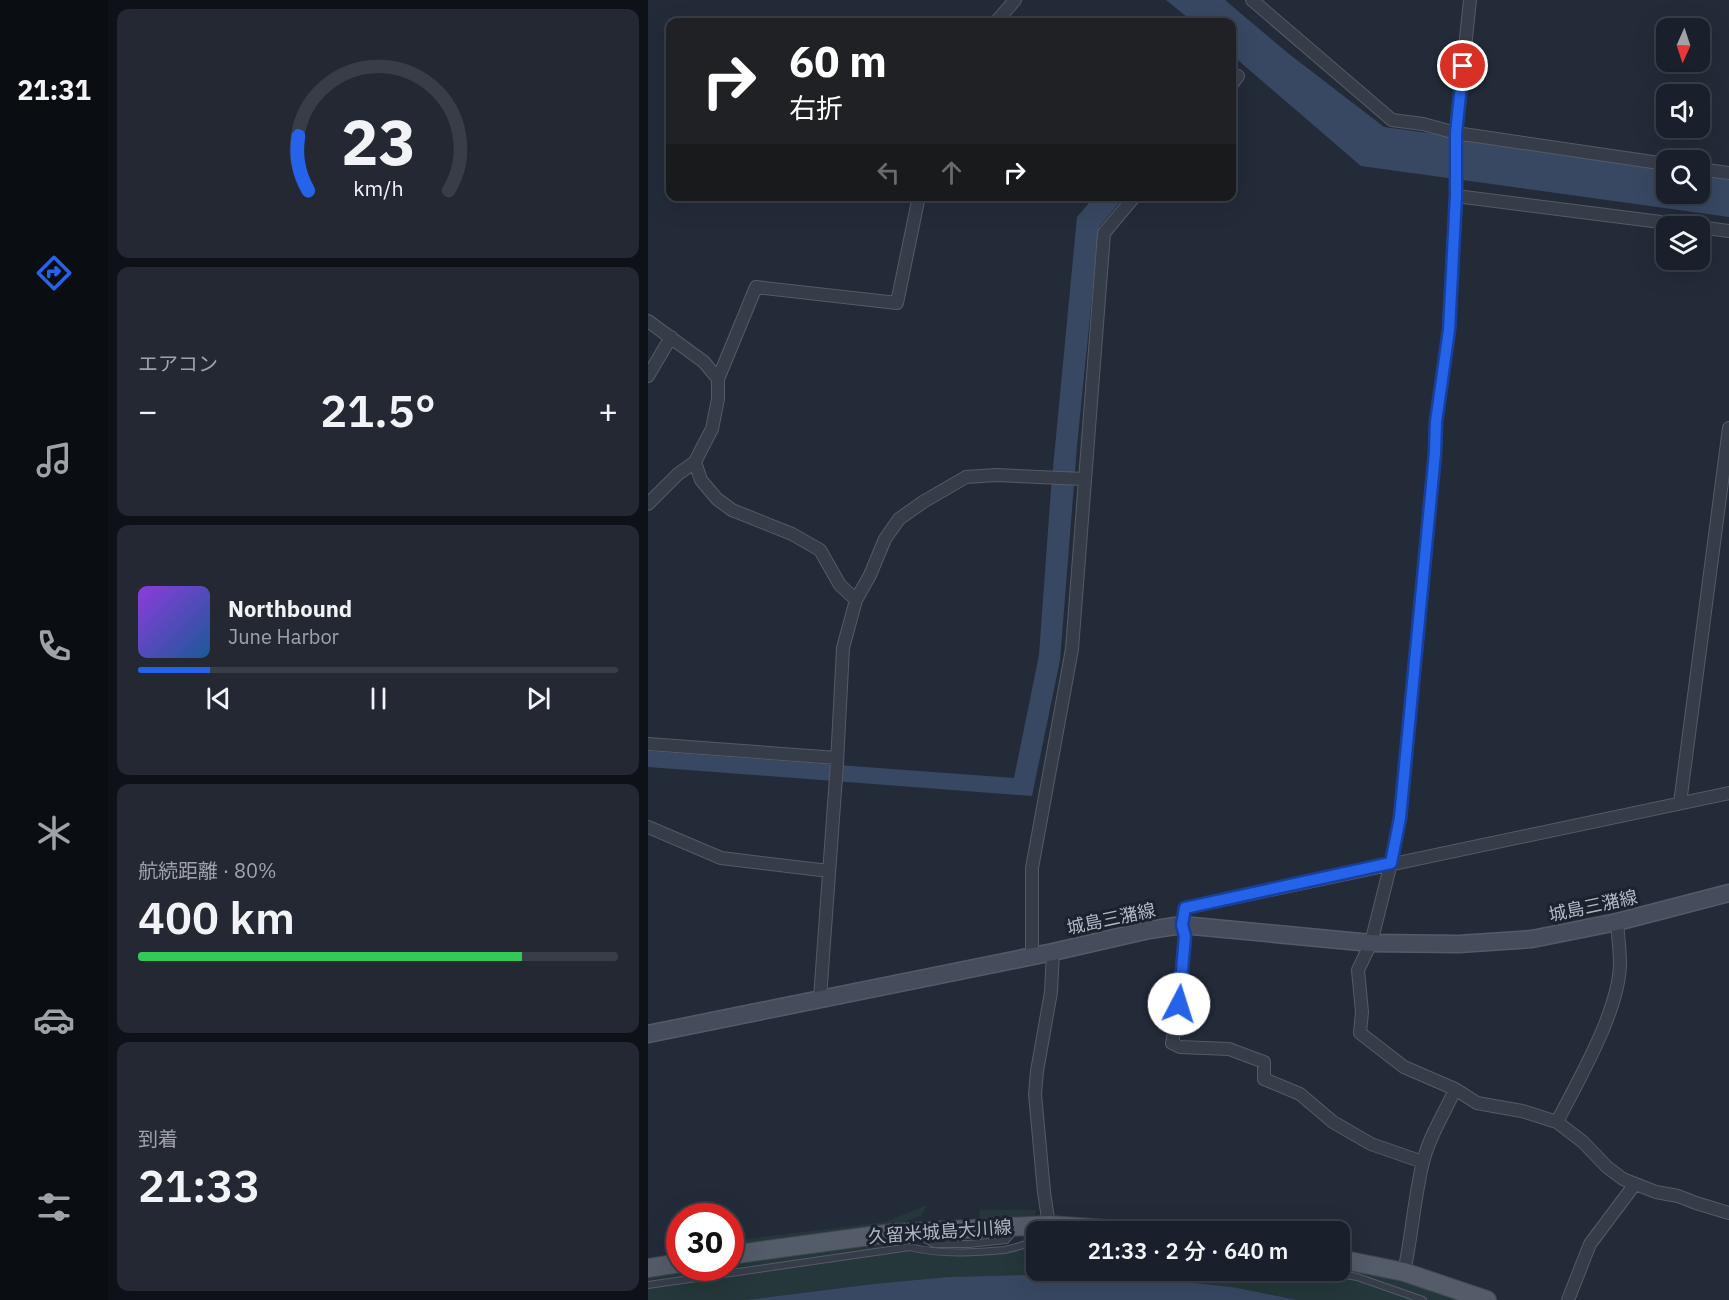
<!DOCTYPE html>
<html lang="ja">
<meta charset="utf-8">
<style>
body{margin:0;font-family:"IBM Plex Sans","Noto Sans JP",sans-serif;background:#232833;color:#f1f3f6;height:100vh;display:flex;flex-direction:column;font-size:22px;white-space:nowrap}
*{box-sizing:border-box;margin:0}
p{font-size:20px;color:#9fa3a9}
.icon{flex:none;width:33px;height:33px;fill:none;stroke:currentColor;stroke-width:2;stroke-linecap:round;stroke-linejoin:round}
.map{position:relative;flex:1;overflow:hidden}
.details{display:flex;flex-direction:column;gap:9px;padding:9px;background:#0e1218;width:540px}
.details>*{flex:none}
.hud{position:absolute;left:18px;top:18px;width:570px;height:183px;border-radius:12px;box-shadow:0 6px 24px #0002,0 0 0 2px #383e47;background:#202124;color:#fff;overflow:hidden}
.needle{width:39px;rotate:183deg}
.tools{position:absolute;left:1008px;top:18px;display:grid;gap:12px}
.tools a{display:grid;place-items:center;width:54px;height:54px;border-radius:12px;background:#1a202b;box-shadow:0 6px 24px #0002,0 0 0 2px #383e47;font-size:30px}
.speed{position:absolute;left:18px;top:1203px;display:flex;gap:12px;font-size:30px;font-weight:700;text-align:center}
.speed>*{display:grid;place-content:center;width:78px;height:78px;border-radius:50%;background:#1a202b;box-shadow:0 6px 24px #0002,0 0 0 2px #383e47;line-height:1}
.speed .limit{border:9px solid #d22;background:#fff;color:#111}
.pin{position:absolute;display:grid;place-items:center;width:51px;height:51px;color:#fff;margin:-26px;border:3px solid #fff;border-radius:50%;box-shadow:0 2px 6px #0007}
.me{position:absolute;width:66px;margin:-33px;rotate:5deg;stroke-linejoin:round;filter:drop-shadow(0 0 4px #0008)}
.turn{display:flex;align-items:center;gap:21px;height:126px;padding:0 24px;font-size:27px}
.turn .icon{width:78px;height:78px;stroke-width:2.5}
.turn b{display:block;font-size:42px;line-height:51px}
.lanes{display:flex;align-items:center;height:57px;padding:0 24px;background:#0003;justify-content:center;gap:30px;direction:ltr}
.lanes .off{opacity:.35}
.big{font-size:45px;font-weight:600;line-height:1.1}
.details .tile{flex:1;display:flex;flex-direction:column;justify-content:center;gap:9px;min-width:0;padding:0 21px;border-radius:12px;background:#232833}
.details .dial{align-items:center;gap:0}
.dial svg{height:156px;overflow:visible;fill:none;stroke:#383e47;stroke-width:7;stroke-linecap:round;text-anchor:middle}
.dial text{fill:#f1f3f6;stroke:none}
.song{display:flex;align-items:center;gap:18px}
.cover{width:72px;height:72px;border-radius:9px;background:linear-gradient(135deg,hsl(270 70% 55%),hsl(210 70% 35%))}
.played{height:6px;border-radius:3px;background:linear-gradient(90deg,#2563eb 15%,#383e47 15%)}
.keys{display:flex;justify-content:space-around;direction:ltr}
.heat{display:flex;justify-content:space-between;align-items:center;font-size:33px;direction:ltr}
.charge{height:9px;border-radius:4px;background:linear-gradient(90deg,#34c759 80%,#383e47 0)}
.trip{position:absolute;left:378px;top:1221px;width:324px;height:60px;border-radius:12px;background:#1a202b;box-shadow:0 6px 24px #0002,0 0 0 2px #383e47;font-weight:600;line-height:60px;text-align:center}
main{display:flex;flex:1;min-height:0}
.tab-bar{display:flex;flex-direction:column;width:108px;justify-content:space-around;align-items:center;background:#0a0d11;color:#9fa3a9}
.tab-bar .icon{width:42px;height:42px}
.tab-bar .active{color:#2563eb}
.tab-bar b{font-size:27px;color:#f1f3f6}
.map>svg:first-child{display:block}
.green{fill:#25373a}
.water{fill:#394862}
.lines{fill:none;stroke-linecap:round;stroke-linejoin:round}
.service-casing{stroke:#545b67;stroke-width:8}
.minor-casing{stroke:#545b67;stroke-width:14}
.secondary-casing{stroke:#545b67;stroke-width:19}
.primary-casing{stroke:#404652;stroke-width:20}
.service{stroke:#363d49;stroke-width:6}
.minor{stroke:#363d49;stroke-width:12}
.secondary{stroke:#454c5c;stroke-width:16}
.primary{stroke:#545c69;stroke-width:18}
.route-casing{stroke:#184099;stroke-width:15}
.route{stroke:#2563eb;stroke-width:10}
.labels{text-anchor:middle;stroke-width:6;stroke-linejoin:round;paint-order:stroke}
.street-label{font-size:18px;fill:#b1b8c5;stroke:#1c222e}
</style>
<main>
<nav class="tab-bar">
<b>21:31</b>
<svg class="icon active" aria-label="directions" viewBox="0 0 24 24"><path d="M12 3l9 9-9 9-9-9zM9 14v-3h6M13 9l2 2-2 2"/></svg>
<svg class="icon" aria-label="music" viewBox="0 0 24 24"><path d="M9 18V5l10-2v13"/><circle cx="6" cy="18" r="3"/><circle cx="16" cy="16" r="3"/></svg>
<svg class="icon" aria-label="phone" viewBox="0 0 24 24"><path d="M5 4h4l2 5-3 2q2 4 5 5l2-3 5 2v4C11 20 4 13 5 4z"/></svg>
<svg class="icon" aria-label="climate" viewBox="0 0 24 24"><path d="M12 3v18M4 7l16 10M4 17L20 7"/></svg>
<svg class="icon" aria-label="car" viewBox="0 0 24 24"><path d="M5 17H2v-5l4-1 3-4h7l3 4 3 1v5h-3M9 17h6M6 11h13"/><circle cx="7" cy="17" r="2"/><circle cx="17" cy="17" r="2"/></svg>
<svg class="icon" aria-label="filters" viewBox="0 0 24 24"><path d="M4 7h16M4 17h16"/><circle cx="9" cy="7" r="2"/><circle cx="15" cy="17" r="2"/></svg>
</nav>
<section class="details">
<div class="tile dial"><svg viewBox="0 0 100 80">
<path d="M14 69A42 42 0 1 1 86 69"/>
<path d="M14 69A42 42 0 0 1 9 41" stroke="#2563eb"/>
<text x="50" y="56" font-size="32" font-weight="700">23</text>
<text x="50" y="72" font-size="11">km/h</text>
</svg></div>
<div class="tile"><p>エアコン</p>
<div class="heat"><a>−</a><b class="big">21.5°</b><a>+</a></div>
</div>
<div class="tile">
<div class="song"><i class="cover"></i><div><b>Northbound</b><p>June Harbor</p></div></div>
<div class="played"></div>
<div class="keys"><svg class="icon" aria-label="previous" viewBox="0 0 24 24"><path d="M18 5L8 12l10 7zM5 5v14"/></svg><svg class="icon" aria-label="pause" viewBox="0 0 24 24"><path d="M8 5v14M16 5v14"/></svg><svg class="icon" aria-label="next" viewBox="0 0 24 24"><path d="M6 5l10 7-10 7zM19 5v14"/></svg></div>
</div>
<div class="tile"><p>航続距離 · 80%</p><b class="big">400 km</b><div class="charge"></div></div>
<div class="tile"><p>到着</p><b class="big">21:33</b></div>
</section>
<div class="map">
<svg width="1081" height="1300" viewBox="0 0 1081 1300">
<rect width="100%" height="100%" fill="#232b39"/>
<path class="green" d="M279,1205L273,1216L239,1228L83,1249L82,1241L237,1222Z
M332,1210H388L386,1219L330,1222Z
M378,1234H388V1270H541L557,1273L559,1270H692V1265L714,1268L816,1300H649L584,1287L517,1280L381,1275L300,1277L225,1284L97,1300H0V1277L64,1268H82L83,1265L259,1239L276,1255L361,1253Z"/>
<path class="water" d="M518,0H577L641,54L736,127L1018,165V194H1052V169L1081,173V217L713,166L584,55V22H545Z
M446,197H476L451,227L429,446L412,660L384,796L0,767V751L366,778L391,655L403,489L429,217Z
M381,1275L517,1280L584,1287L649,1300H97L225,1284L300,1277Z"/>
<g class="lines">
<defs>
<path id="service" d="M274,1237L286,1244H321L358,1240L366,1231
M669,1270L709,1277L775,1300
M0,1285L262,1247C291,1255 326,1253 356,1250C368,1248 377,1243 388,1243"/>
<path id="minor" d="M604,0L744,120L775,124L808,133L1018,164
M822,0L808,133V196L801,330L788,422L787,453L752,818L743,863L723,943L710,970L714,1012L712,1033L756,1067L807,1089L829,1103L874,1111L909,1122L935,1142L959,1167L975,1179L1008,1192L1030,1196L1048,1203L1081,1213
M348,22L367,0
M584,84L590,76
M1052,169L1081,173
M808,196L1044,226
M1052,227L1081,231
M0,321L56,362L70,379
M0,376L23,337
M47,462L53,480L69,499L84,510L144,534L172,550L192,585L208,600
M0,504L30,474L47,462L53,450L64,429L70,399V379L108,287L249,303L271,196
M0,744L189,758
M1032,803L1081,428
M0,827L73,858L181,871
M384,955V868L424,649L456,233L487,196
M172,998L189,763L195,648L208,600L222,575L237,539L251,519L275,502L318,477L348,475L436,479
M909,1122C931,1079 971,1011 972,964C972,950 970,936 969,922
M775,1162L723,1144L685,1122L652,1094L616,1079V1062L581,1049L532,1047L524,1043L531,1004L537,936L534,925L537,908L1081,793
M401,1225L396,1192L387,1094L389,1071L403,992L405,952
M756,1272C764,1236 766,1198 775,1162C781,1136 797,1113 807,1089
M920,1300L942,1244L987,1184"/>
<path id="secondary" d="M0,1034L405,952L501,930L534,925L723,943L811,944L884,939L969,922L1081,893"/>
<path id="primary" d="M82,1255L244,1233L401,1225L502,1232
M692,1259L756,1272L839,1300
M0,1268L32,1263"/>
</defs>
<use href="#service" class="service-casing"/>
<use href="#minor" class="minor-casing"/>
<use href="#secondary" class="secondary-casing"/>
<use href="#primary" class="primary-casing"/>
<use href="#service" class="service"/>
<use href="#minor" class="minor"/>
<use href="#secondary" class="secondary"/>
<use href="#primary" class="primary"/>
</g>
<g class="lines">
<defs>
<path id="route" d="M531,1004L537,936L534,925L537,908L743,863L752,818L787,453L788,422L801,330L808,196V133L815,66"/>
</defs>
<use href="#route" class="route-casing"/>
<use href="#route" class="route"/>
</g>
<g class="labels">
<g class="street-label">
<text transform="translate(945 906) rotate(-12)" y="6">城島三潴線</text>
<text transform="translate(463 919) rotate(-12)" y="6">城島三潴線</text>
<text transform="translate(292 1232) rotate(-4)" y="6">久留米城島大川線</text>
</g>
</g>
</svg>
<div class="tools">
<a><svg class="needle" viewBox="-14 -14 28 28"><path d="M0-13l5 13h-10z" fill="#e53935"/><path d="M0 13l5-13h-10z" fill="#9fa3a9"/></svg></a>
<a><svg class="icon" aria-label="sound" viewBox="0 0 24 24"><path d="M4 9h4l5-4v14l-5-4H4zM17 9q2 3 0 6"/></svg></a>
<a><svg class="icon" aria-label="search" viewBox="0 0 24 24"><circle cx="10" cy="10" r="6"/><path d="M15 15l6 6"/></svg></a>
<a><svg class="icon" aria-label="layers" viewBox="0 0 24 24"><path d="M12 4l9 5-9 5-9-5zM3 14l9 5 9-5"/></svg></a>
</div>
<div class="speed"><div class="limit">30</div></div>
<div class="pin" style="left:815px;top:66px;background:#d93025"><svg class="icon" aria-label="arrive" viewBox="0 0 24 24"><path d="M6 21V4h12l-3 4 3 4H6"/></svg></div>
<svg class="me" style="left:531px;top:1004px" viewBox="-20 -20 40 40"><circle r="19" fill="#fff"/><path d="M0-13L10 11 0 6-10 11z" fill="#2563eb"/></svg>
<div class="trip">21:33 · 2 分 · 640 m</div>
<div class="hud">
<div class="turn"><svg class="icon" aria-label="right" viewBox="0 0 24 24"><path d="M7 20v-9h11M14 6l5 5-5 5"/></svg><div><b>60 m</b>右折</div></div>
<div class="lanes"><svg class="icon off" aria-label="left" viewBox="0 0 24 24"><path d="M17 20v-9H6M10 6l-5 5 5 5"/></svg><svg class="icon off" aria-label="ahead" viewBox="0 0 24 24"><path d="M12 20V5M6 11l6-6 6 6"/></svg><svg class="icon" aria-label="right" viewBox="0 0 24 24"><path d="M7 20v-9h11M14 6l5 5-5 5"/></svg></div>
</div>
</div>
</main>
